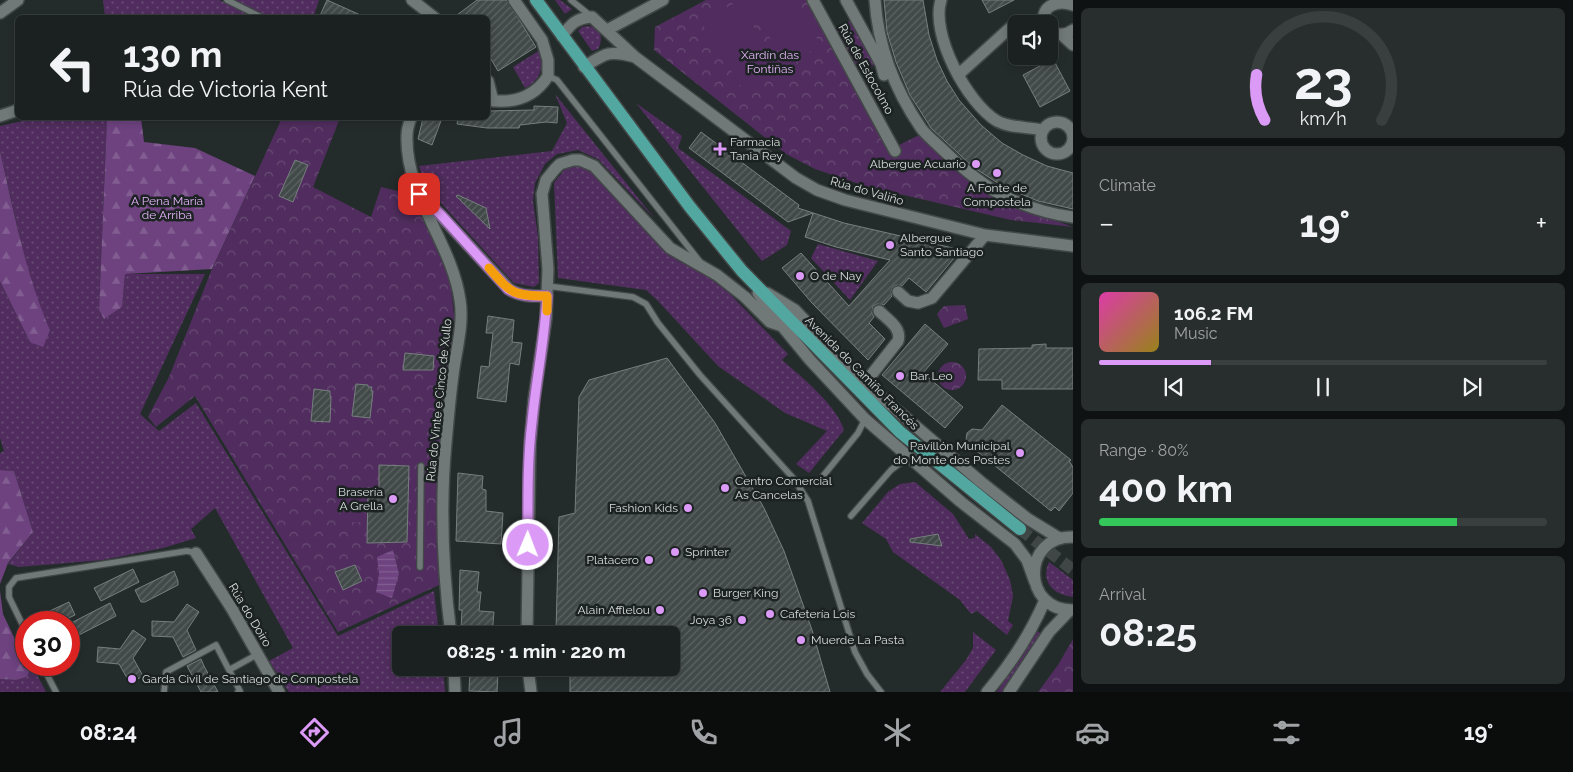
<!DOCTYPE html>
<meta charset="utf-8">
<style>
body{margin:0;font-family:Raleway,sans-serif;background:#282e2d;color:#f1f3f6;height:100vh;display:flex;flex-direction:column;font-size:19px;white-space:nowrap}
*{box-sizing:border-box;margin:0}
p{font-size:16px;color:#a0a3a5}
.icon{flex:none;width:28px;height:28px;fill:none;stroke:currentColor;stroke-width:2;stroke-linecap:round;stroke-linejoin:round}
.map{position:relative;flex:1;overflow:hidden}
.sheet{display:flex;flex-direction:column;gap:8px;padding:8px;background:#0f1212;width:500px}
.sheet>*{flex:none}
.hud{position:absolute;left:15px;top:15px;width:475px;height:105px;border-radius:8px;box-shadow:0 2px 8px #0003,0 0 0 1px #393e3e;background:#1b2120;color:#f1f3f6;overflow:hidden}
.buttons{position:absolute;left:1008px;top:15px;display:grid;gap:10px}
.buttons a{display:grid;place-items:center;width:50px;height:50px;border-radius:8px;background:#1b2120;box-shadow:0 2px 8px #0003,0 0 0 1px #393e3e;font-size:25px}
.speed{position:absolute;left:15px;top:611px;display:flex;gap:10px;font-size:25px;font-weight:700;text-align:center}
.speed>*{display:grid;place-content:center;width:65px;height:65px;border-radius:50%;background:#1b2120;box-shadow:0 2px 8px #0003,0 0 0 1px #393e3e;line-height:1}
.speed .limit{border:8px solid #d22;background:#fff;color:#111}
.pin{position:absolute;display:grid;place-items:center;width:42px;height:42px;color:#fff;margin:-21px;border-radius:10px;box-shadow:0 2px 8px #0006}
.me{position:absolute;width:55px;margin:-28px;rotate:1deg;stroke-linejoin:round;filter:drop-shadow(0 0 4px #0008)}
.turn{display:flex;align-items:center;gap:18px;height:105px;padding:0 25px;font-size:22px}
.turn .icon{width:65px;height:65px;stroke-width:2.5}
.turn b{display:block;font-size:35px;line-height:42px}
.big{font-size:38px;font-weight:700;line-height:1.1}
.sheet .tile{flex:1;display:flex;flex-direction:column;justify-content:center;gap:8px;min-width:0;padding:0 18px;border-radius:8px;background:#282e2d}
.sheet .dial{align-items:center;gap:0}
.dial svg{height:130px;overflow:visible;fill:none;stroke:#393e3e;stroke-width:7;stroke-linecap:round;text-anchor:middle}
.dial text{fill:#f1f3f6;stroke:none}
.song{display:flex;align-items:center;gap:15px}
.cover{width:60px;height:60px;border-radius:8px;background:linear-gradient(135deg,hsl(320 70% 55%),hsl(50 70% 35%))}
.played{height:5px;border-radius:2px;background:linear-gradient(90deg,#db9af6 25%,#393e3e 25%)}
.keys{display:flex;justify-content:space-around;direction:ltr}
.heat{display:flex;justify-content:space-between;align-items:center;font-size:28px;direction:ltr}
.charge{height:8px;border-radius:4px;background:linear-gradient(90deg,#34c759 80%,#393e3e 0)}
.trip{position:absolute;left:392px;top:626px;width:288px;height:50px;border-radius:8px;background:#1b2120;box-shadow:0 2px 8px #0003,0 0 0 1px #393e3e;font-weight:700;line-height:50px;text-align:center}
.tab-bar{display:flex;height:80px;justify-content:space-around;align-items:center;background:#0b0d0d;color:#a0a3a5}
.tab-bar .icon{width:35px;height:35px}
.tab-bar .active{color:#db9af6}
.tab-bar b{font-size:22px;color:#f1f3f6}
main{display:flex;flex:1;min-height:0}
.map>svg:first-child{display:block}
.grass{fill:url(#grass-dots)}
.forest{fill:url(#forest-firs)}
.park{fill:url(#park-crowns)}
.pitch{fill:#502d5e}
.water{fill:url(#water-rules)}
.building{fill:url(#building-hatch);stroke:#767f7e}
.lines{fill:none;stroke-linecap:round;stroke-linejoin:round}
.primary-tunnel{stroke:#3f4645;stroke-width:12;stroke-dasharray:12 6;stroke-linecap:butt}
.lane-casing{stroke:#424847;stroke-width:8}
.street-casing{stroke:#424847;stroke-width:14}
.primary-casing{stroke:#424847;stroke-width:15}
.lane{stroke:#707978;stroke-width:5.5}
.street{stroke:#707978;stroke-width:11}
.primary{stroke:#52a7a0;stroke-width:12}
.route-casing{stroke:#8e64a0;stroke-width:12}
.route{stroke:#db9af6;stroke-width:9}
.slow{stroke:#f59e0b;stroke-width:9}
.poi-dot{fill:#db9af6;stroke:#1b2221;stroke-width:2}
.labels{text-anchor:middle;stroke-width:5;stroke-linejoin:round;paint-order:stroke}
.park-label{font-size:12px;fill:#e5b4fa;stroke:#1b2221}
.street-label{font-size:12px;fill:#d7dcdb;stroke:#1b2221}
.poi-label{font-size:12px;fill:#d7dcdb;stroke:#1b2221;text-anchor:start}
</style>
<main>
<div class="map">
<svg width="1073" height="692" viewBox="0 0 1073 692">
<defs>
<pattern id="grass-dots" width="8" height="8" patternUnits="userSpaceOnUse" patternTransform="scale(1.25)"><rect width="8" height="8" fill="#502d5e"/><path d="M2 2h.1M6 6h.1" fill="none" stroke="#684b74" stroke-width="1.8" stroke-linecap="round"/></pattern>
<pattern id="forest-firs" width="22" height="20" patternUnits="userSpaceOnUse" patternTransform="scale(1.25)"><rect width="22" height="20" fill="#6d427f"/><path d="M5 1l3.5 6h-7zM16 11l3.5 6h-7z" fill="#815d91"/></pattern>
<pattern id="park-crowns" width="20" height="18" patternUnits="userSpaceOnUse" patternTransform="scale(1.25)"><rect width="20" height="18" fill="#502d5e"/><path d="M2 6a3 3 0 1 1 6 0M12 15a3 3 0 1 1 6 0" fill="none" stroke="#684b74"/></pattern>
<pattern id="water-rules" width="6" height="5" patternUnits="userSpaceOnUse" patternTransform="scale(1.25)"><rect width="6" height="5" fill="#6e4380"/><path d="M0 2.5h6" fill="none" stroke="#825e91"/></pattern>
<pattern id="building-hatch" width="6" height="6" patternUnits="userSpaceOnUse" patternTransform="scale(1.25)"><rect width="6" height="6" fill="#424a49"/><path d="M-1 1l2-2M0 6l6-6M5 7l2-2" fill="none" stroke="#5d6463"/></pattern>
</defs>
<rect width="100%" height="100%" fill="#242c2b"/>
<path class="grass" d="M103,0H219L257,17H105Z
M233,0H319L313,18L270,17Z
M555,0H560L572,9L565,14Z
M851,20L877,63L861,73L835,30Z
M587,26C601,27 604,38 598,49L592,51L578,31L582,27Z
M540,50C544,67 541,80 525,88L513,67Z
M555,94L655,219L598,159L578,150L557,154L545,164L535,183L533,201L538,237L539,283L534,287L514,283L426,187L419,166L552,151L567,123Z
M636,103L682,136L678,148L791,231L787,245L762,261Z
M36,118H107L99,310L104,319L122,307L125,274H205L140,414L159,431L196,403L338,636L434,591L439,635H401V668H443L445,692H289L269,661L293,648L215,508L191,529L196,538L163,548L103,560L19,567L8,564L33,532L14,471L0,470V453L4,451L0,438V281L30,342L50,330L38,303L25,260L0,151V126Z
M576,166L586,168L599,177L648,233L678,261L706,275L729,293L788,354L782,360C802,377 837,406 844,430L809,473L796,464L827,431L785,413L718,366L658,301L646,290L558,278L554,183L565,169Z
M818,244L878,261L850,300L811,258Z
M915,482L953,514L969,539L975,538V534L991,547L1001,560L1010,580L1013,596L1008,621L1013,625L1007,635L977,611L971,614L960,600L893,552L886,539L862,523L888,492L900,484Z
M1049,562L1073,580V597C1054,595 1040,582 1049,562Z
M1037,631L1042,634L1019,670L1003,692H997Z
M973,632L996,650L965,692H940L966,660L973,648Z
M32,665L46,692H0V679L16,680L27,677Z"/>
<path class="forest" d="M107,118H141L144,142L195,148L255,176L212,269L125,274L122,307L104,319L99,310Z
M0,151C14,212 25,273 50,330L43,347L30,342L0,281Z
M0,470L14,471L33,532L8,563L0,584Z
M0,591L3,614L19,648L26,658V665H32L27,677L16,680L0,679Z"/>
<path class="park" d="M706,0H806L889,150L921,134L948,166L990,194L1019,208L1073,227L1011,220L865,186L815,169L786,154L654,50L655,27Z
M282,118H340L313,187L371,217L381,187L414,195L434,232L450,279L454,316L437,477L439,585L338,632L195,396L156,427L148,417L169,377L212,269Z
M965,305L968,319L944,328L937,314L944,306Z
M938 376a14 14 0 1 1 28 0a14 14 0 1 1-28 0Z
M1073,639V692H1038L1058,665Z"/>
<path class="pitch" d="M747,0H793L821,45L787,66Z
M738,1L779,69L743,90L702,23Z
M346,484H365V522H345Z"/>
<path class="water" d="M393,550L399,574L392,598L376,592L379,574L377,557Z"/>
<path class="building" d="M327,0L367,18H319Z
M477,0H507L536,47L498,71L488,54V18H453Z
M884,0H923L929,35L937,60L947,81L959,100L981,125L1002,143L1023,155L1047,166L1073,173V209L1038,201L1004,187L973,167L931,128L910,95L896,62L887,32Z
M982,0H1014L989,13Z
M1053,59L1070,91L1040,107L1023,75Z
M534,106L558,107L557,123L546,122L520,125L519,128H487L457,124L458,118H488V111L534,110Z
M423,118H442L432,145L418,139Z
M701,132L799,205L798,208L844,223L953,248L955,257L926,292L909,278L902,286L896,285L893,287L891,291L892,296L884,305L877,304L873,306L872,313L874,317L869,323L885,339L868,360L812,303L782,268L801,253L849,306L890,260L836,247L805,237L813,213L788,222L689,148Z
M295,160L308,165L293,202L279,196Z
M458,195L486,208L490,229L456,196Z
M488,316L514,320L512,342L522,343L519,365L510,363L506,402L477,398L481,366L489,367L493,333H486Z
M925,324L948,344L923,373L963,407L945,428L882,375Z
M1046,344V348H1073V389H1002V380H978L979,349L1032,348V345Z
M405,353L434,356L433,370H403Z
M667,358L715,423L764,508L784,551L812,630L830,692H570V668H671V635H571L572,628L556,631L559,517L575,513L579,397L589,380Z
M356,384L368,385V387H372L371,391H373L370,418L352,416Z
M314,389L330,391V396H331L330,422L311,421Z
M1002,405L1071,460L1069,461L1073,467V493L1059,511L1055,507L1051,511L969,445L966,440L967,433L972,429L982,430Z
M379,465L409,466L407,542L367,543L368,492H379Z
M458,473L483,476L482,489L486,490V511L503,513L501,544L456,541Z
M938,534L942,546L910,542V539Z
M355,565L362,581L343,590L335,572Z
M133,569L139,582L101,601L94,588Z
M460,570L479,572L477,592H481L479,611L494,612L492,635H463V629H461L462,610H459Z
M174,571L178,581V585L145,602H141L135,590Z
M69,602L75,615L60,622H26Z
M110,603L116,616L77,636L71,623Z
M187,604L199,612L187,630L196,650L183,657L173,637L152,636V621L174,622Z
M133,630L146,639L133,658L143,676L130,683L119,664L97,662L98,647L120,649Z
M201,659L204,666L218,692H201L187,666Z
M476,668H496V672H498L497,692L469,691L470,670H475Z"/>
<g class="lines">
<path class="primary-tunnel" d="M1020,529L1073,570"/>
<defs>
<path id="lane" d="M227,0L263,18
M571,0L592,17
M548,76L557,80L701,263
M547,286L633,297L646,304L658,323L700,375L794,479L808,501L855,652L867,674L881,692
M819,481L858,433L865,419
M851,516L891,470L908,457
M420,567L421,466
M26,632L9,597V587L16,578L187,551L196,553
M42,665L56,692
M229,670L258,654
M164,692L166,672L216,645L240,691L238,692"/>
<path id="street" d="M412,0L435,18
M813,0L895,151
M846,0L881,64L884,75
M875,0C878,46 895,90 921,128C926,135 934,141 940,147C956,163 980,183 1000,194C1022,205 1049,214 1073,217
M941,0C930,34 967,103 997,121C1010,128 1028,127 1043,130
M0,13L18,0
M1044,24C1040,5 1058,0 1073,5
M607,30L663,0
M1049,30C1057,36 1065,36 1073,30
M1062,35L1073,45
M562,36C571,24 576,18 592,17L635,57L796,178L817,190L845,200L985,235L1073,246
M584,67C606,53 609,50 635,57
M958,75L1011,27
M488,81L493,101
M488,100C513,104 534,98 548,76V60L542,40L514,0
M0,116L18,110
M411,118C409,123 407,130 407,136C405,195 452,243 460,300C464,325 456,350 453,375C450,397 448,420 446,443C440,506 443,572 451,635
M1041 138a16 16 0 1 1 32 0a16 16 0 1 1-32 0Z
M425,199L509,289C520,297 534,296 547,296
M898,292L908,301L918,303L932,298L985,235
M758,293L782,326L810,360L865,419L961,502L1015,544L1027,560L1035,582
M767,293L795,310L865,383L981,482L1028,519L1059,538
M865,383L898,341C902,328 888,320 879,311
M1073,537C1021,536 1022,611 1073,610
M196,553L232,609L279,692
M527,635L530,443L534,399L546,319L548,269L542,194L546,180L555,169L560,164L573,160H580L594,166L670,248L717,275L745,297L770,322L782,326
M454,668L455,692
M528,668L531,692
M987,692C1010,665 1031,633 1045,600
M1009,692L1049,632L1070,610"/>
<path id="primary" d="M536,0L690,207L742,271L900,432L1020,529"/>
</defs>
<use href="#lane" class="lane-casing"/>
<use href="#street" class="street-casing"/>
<use href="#primary" class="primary-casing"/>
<use href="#lane" class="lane"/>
<use href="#street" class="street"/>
<use href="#primary" class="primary"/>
</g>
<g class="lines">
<defs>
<path id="route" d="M419,194L441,215L508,289C520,297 534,296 547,296C545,338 536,380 532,422C527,462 528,504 528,545"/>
</defs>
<use href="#route" class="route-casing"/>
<use href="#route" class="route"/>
<path class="slow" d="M489,268C511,293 512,296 547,296V311"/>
</g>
<g class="poi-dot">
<path d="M717.5 141.5h5v5h5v5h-5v5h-5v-5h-5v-5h5z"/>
<circle cx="976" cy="164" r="5"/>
<circle cx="997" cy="173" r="5"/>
<circle cx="890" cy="245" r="5"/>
<circle cx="800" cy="276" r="5"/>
<circle cx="900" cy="376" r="5"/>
<circle cx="1020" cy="453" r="5"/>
<circle cx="725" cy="488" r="5"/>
<circle cx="393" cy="499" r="5"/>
<circle cx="688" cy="508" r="5"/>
<circle cx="675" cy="552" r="5"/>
<circle cx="649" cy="560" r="5"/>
<circle cx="703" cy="593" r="5"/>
<circle cx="660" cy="610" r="5"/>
<circle cx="770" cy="614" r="5"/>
<circle cx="742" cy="620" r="5"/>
<circle cx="801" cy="640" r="5"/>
<circle cx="132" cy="679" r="5"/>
</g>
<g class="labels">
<g class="park-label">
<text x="770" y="59">Xardín das<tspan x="770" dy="14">Fontiñas</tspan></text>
<text x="167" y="205">A Pena María<tspan x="167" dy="14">de Arriba</tspan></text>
</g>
<g class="street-label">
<text transform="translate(866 69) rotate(61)" y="4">Rúa de Estocolmo</text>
<text transform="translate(867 191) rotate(16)" y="4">Rúa do Valiño</text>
<text transform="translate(862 373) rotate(45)" y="4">Avenida do Camiño Francés</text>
<text transform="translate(439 400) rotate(-84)" y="4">Rúa do Vinte e Cinco de Xullo</text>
<text transform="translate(250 615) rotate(59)" y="4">Rúa do Doiro</text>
</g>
<g class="poi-label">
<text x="730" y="146">Farmacia<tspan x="730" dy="14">Tania Rey</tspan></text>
<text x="966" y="168" text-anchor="end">Albergue Acuario</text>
<text x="997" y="192" text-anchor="middle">A Fonte de<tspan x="997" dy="14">Compostela</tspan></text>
<text x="900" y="242">Albergue<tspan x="900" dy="14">Santo Santiago</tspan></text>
<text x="810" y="280">O de Nay</text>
<text x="910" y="380">Bar Leo</text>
<text x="1010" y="450" text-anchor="end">Pavillón Municipal<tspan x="1010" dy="14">do Monte dos Postes</tspan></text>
<text x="735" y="485">Centro Comercial<tspan x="735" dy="14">As Cancelas</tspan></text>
<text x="383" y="496" text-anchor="end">Brasería<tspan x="383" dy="14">A Grella</tspan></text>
<text x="678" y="512" text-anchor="end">Fashion Kids</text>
<text x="685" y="556">Sprinter</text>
<text x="639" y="564" text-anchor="end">Platacero</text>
<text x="713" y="597">Burger King</text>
<text x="650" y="614" text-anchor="end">Alain Afflelou</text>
<text x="780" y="618">Cafetería Lois</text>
<text x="732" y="624" text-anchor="end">Joya 36</text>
<text x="811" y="644">Muerde La Pasta</text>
<text x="142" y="683">Garda Civil de Santiago de Compostela</text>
</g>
</g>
</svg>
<div class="buttons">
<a><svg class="icon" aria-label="sound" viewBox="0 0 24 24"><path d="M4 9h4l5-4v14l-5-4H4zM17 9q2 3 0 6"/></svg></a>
</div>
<div class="speed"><div class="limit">30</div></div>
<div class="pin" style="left:419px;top:194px;background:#d93025"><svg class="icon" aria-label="arrive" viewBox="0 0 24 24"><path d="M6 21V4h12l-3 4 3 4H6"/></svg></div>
<svg class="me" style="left:528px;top:545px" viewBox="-20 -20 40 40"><circle r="17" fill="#db9af6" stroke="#fff" stroke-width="3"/><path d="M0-11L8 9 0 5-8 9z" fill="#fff"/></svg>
<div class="trip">08:25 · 1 min · 220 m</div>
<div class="hud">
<div class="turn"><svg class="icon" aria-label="left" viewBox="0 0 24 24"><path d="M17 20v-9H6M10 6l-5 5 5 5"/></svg><div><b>130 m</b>Rúa de Victoria Kent</div></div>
</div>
</div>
<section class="sheet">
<div class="tile dial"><svg viewBox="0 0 100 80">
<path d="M14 69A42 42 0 1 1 86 69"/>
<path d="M14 69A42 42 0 0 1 9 41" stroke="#db9af6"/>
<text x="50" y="56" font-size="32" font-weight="700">23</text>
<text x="50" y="72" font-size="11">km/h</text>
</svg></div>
<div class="tile"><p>Climate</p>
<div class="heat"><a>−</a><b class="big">19°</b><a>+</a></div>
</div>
<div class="tile">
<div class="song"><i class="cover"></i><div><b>106.2 FM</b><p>Music</p></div></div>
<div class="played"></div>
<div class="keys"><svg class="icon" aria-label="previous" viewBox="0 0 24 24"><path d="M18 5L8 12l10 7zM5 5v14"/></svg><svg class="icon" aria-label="pause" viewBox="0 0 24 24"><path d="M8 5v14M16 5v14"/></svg><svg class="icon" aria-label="next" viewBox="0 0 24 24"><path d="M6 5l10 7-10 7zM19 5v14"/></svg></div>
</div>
<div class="tile"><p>Range · 80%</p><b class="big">400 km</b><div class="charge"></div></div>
<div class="tile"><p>Arrival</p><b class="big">08:25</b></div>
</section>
</main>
<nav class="tab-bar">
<b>08:24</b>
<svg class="icon active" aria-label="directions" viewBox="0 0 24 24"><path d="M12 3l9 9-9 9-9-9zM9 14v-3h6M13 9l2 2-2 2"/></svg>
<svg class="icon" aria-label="music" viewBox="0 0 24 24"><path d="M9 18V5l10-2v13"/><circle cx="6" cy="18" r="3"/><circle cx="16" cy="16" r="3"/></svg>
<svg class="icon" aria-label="phone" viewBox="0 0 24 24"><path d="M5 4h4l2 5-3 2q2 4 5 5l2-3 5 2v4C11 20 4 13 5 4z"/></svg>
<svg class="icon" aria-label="climate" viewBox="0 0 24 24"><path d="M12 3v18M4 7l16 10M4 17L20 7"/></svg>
<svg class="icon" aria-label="car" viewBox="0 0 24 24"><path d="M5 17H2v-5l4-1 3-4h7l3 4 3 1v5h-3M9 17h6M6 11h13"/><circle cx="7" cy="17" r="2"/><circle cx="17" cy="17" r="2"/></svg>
<svg class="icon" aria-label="filters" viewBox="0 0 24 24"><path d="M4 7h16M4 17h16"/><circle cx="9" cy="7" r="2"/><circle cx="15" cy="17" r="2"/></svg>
<b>19°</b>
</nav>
